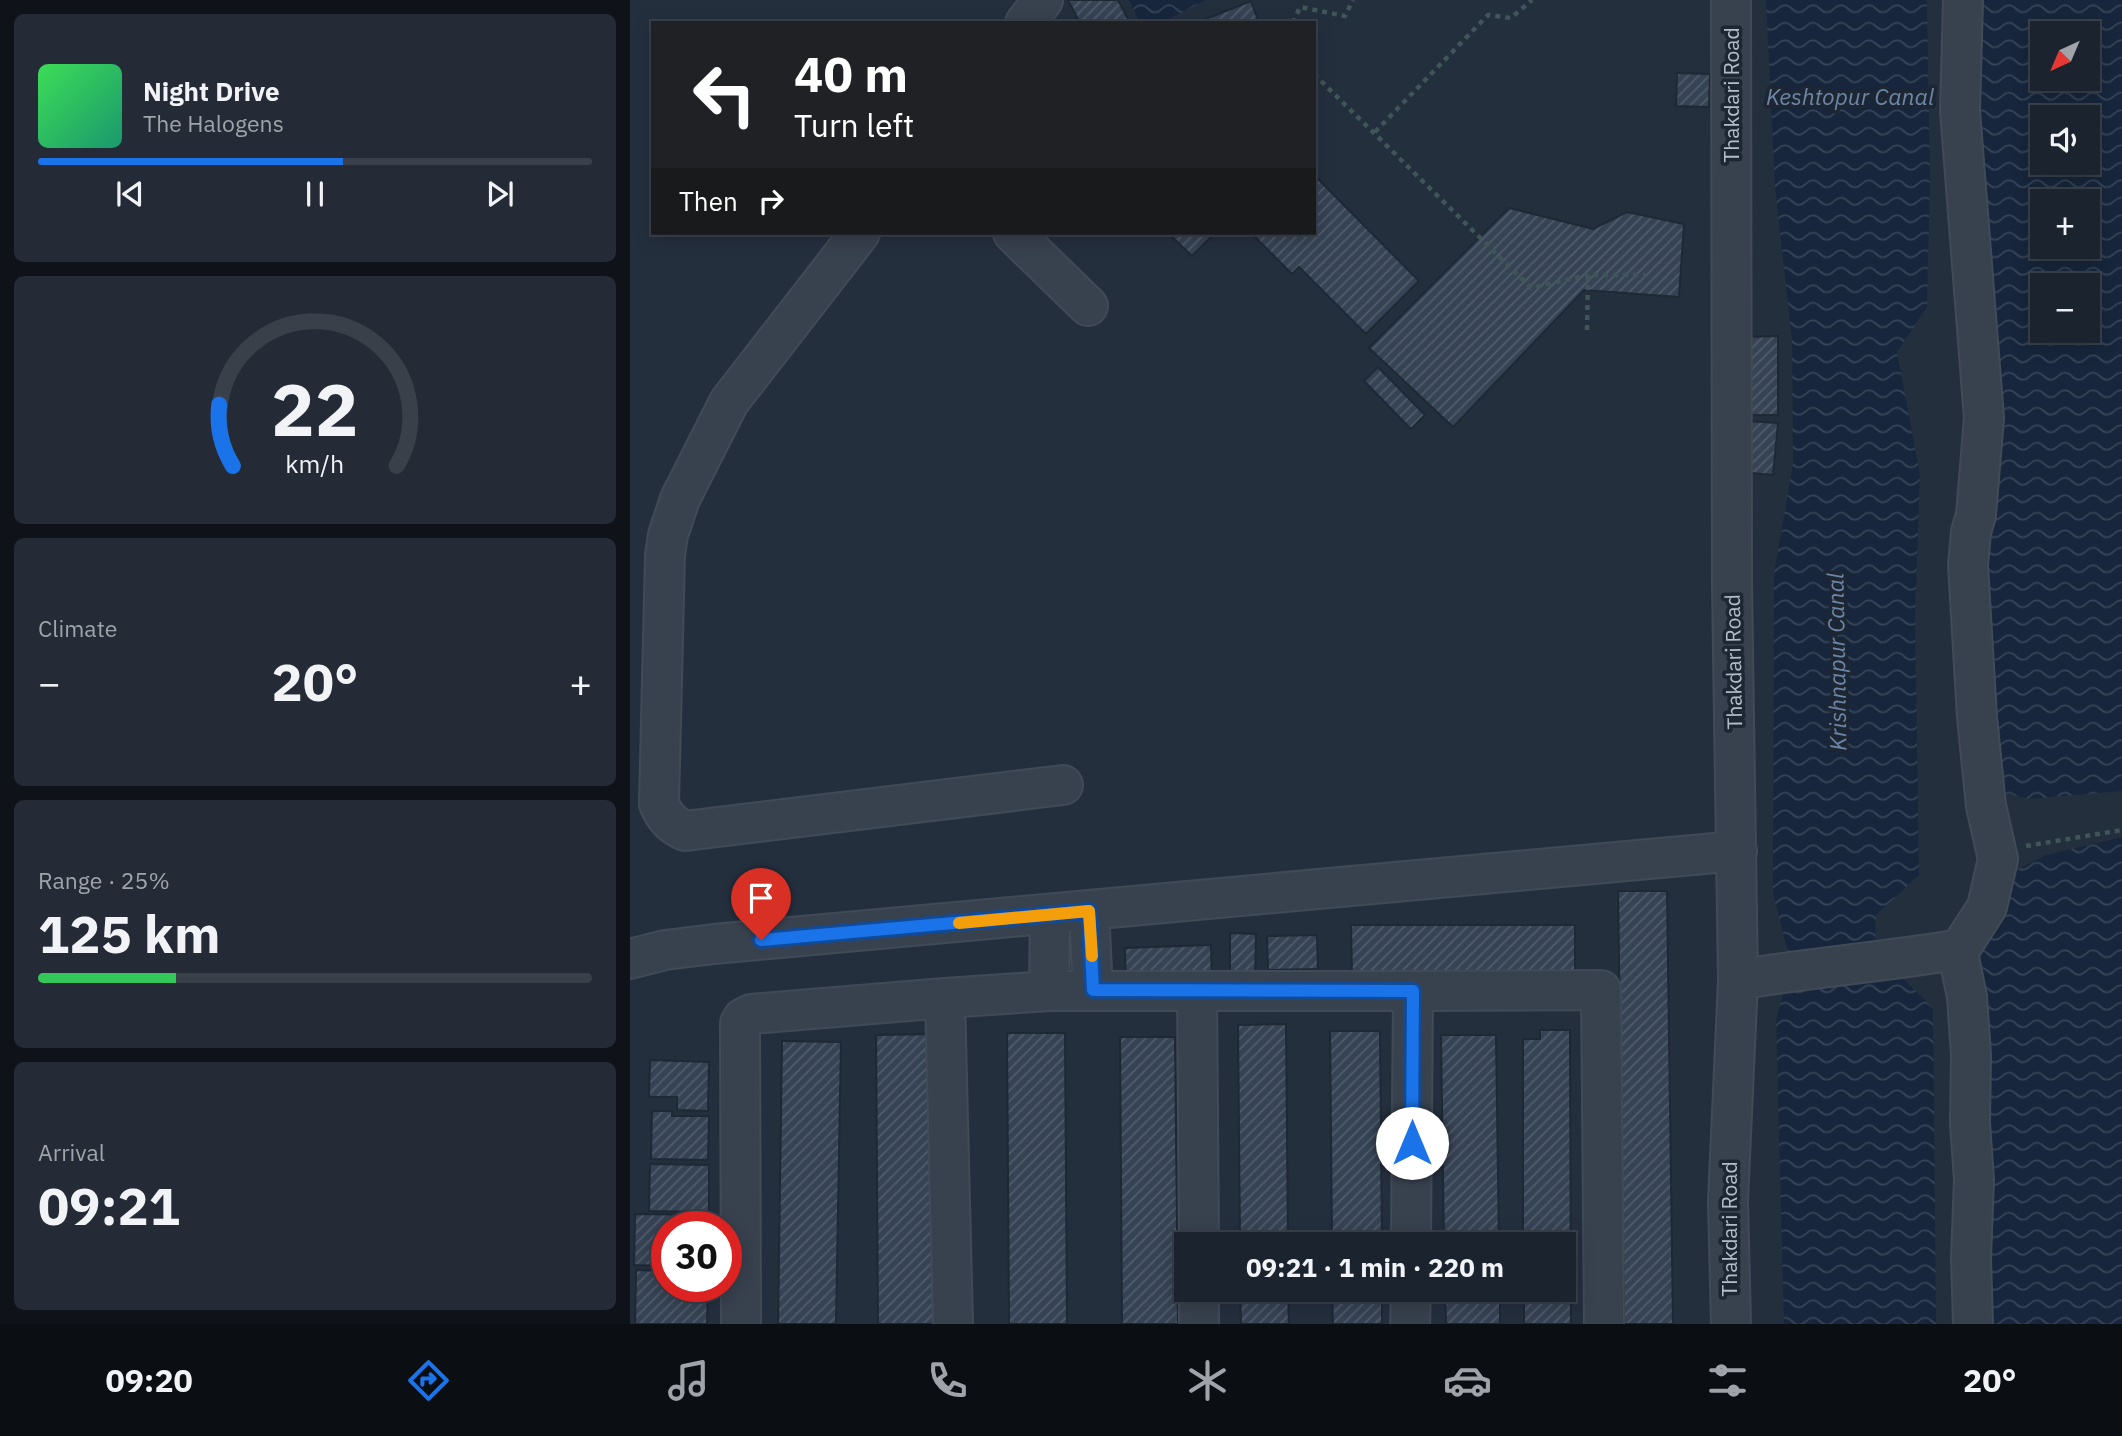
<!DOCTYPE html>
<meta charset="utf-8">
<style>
body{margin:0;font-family:"IBM Plex Sans",sans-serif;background:#242b36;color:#f1f3f6;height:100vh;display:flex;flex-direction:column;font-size:26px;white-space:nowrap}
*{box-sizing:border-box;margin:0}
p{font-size:23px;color:#a0a4aa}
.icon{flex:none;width:38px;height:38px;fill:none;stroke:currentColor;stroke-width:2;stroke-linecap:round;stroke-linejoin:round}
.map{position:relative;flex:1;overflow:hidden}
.drawer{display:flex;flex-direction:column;gap:14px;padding:14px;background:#0f1319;width:630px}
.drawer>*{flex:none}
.hud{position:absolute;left:21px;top:21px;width:665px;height:214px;border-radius:0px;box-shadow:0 4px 18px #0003,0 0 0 2px #39404a;background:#202124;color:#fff;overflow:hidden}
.needle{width:46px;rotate:224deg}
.tools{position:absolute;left:1400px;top:21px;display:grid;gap:14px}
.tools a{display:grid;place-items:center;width:70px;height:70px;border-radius:0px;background:#1b232e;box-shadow:0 4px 18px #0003,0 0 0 2px #39404a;font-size:35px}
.speed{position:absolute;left:21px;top:1211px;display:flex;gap:14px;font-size:35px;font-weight:700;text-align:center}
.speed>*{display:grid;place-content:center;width:91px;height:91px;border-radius:50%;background:#1b232e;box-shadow:0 4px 18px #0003,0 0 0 2px #39404a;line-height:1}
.speed .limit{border:10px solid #d22;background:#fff;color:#111}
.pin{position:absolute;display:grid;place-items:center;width:60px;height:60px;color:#fff;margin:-72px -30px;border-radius:50% 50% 50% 0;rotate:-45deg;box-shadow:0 0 7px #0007}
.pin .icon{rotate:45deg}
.me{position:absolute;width:77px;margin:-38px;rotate:0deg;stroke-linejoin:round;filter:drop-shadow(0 0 5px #0008)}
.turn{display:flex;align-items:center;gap:24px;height:147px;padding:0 28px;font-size:32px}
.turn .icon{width:91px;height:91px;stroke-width:2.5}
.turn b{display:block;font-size:49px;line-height:60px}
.then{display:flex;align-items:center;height:66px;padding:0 28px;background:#0003;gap:14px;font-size:26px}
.big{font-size:52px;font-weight:800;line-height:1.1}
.drawer .card{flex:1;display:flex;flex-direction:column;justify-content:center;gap:10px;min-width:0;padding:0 24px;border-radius:10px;background:#242b36}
.drawer .dial{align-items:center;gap:0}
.dial svg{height:182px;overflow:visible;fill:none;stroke:#39404a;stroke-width:7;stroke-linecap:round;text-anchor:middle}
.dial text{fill:#f1f3f6;stroke:none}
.song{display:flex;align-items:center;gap:21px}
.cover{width:84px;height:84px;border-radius:10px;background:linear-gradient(135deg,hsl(130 70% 55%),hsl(160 70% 35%))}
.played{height:7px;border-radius:4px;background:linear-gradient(90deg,#1a73e8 55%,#39404a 55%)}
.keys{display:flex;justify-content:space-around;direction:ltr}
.heat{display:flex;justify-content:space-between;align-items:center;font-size:38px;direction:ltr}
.charge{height:10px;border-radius:5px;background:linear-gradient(90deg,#34c759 25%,#39404a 0)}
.trip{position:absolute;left:544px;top:1232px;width:402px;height:70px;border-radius:0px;background:#1b232e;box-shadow:0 4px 18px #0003,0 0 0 2px #39404a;font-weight:800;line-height:70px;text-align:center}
.tab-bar{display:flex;height:112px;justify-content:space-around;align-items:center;background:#0b0e12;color:#a0a4aa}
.tab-bar .icon{width:49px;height:49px}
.tab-bar .current{color:#1a73e8}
.tab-bar b{font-size:32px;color:#f1f3f6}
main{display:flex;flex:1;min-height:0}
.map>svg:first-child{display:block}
.water{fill:url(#water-waves);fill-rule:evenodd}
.building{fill:url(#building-hatch);stroke:#1f2835;stroke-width:2}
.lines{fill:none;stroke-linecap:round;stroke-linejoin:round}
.minor-casing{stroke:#414a57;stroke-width:42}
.path{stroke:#3f5557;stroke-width:4.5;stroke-dasharray:5 5;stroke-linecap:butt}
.minor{stroke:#38414e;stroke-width:38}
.route-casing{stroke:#114b97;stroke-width:18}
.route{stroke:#1a73e8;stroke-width:12}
.slow{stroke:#f59e0b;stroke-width:12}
.labels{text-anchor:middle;stroke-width:7;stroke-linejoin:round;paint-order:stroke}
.street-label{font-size:21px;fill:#b4bcc9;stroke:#1d2633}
.water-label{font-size:23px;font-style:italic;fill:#6d86a8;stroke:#1d2633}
</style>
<main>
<section class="drawer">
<div class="card">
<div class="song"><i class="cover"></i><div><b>Night Drive</b><p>The Halogens</p></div></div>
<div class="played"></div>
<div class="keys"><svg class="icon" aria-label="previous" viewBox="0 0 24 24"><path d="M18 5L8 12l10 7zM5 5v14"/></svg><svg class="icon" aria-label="pause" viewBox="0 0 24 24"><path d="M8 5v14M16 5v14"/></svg><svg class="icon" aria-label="next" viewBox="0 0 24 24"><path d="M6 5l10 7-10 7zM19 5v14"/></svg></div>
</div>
<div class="card dial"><svg viewBox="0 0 100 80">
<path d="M14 69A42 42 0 1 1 86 69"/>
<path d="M14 69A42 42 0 0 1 8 42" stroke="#1a73e8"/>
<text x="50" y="56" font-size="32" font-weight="700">22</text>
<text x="50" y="72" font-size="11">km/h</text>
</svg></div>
<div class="card"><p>Climate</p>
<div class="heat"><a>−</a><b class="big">20°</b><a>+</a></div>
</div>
<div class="card"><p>Range · 25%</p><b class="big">125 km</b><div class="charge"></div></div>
<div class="card"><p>Arrival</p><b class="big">09:21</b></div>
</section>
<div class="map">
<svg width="1492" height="1324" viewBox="0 0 1492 1324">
<defs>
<pattern id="water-waves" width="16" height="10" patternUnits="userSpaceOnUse" patternTransform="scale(1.75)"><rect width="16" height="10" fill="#17263c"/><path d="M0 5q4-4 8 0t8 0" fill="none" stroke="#364457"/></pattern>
<pattern id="building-hatch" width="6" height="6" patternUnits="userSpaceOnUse" patternTransform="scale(1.75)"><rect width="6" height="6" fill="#364354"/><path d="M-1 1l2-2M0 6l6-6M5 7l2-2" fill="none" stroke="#515c6b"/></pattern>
</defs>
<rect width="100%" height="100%" fill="#242f3e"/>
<path class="water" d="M499,0H576L531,23H510Z
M1136,0H1297L1300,179L1297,307L1267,352L1290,474L1285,617L1289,875L1246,915L1245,951L1303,1008L1306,1324H1154L1146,1020L1161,965L1143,893L1144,573L1163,464L1162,340L1145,187Z
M1339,0H1492V791L1400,799L1364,791L1351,664L1361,513ZM1412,33H1458V79H1412ZM1412,117H1458V163H1412ZM1412,201H1458V247H1412ZM1412,285H1458V331H1412Z
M1492,837V1324H1350L1351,955L1381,873L1416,855Z"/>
<path class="building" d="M438,0H488L500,23H450Z
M621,1L629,23H566Z
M1047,73L1080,74L1079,107L1046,106Z
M684,175L789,281L736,334L669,267L662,274L621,233H684Z
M879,208L963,229L997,212L1054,224L1049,297L954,290L823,427L739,348Z
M538,233H585L562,256Z
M1148,336V415H1114V337Z
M748,367L795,415L781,429L734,381Z
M1115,421L1148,423L1143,475L1110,472Z
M988,891H1037L1043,1324H994Z
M721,925H945V976L722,977Z
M600,933L626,934L625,983H600Z
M687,935L688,969L638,970L637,936Z
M581,945L582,985L496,987L495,948Z
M656,1024L658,1244H610L608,1025Z
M910,1030H940L941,1324H894V1290H934V1244H893V1039H910Z
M700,1031H750L752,1244H702Z
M377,1033H435L437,1324H379Z
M305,1034L308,1324H248L246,1035Z
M811,1035H866L869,1244H814Z
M490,1037H545L548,1324H492Z
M152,1041L211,1042L206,1324H148Z
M20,1060L79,1062L78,1111L47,1110V1097H19Z
M22,1111H42V1116H79L78,1160L21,1159Z
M20,1164L79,1165V1212L19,1211Z
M5,1214L80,1215V1227H37V1266L4,1265Z
M6,1270L37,1271V1286H78L77,1324H5Z
M610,1290H658L659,1324H611Z
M702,1290H752V1324H703Z
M815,1290H870V1324H816Z"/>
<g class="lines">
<defs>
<path id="minor" d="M1333,0L1330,111L1354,418L1346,515L1341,532L1338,565L1347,717L1356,806L1368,859L1357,907L1330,949L1329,958L1337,997L1341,1055L1340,1123L1344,1180L1341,1258L1343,1324
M395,23L413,0
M230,233L99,402L50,499L38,535L35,555L29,804C35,818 42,825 55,831L433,785
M383,233L458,306
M459,911L463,991
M420,915L419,991H783L781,1244
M0,959L35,950L84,944L1107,851
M1108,980C1182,967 1257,962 1330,949
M567,991L569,1244
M783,991L971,990L974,1324
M569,1290V1324
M111,1324L110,1023L113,1018L121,1014L315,998
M323,1324L315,998L419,991
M780,1324L781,1290
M1101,1324L1098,1201L1108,980L1102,586L1101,0"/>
</defs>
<use href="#minor" class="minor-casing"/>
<path class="path" d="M663,23L670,7L715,16L723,0
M684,74L901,288L958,275
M745,132L858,15L881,18L902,0
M957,330L958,275H1015
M1396,846L1492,830"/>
<use href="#minor" class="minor"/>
</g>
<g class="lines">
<defs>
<path id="route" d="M131,940L459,911L463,990L783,991L782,1143"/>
</defs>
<use href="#route" class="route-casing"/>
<use href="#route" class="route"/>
<path class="slow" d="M329,923L459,911L462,956"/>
</g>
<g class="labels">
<g class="street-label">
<text transform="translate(1102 95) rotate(-90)" y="7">Thakdari Road</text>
<text transform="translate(1104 662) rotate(-91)" y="7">Thakdari Road</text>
<text transform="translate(1100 1229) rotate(-90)" y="7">Thakdari Road</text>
</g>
<g class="water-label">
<text x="1220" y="105">Keshtopur Canal</text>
<text transform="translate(1207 662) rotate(-91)" y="8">Krishnapur Canal</text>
</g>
</g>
</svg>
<div class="tools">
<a><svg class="needle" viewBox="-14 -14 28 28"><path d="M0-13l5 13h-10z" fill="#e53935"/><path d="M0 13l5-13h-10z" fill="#a0a4aa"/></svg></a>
<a><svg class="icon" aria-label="sound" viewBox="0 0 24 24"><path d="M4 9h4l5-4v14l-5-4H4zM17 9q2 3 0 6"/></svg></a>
<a>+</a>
<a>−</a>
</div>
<div class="speed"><div class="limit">30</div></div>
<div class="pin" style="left:131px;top:940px;background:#d93025"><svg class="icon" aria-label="arrive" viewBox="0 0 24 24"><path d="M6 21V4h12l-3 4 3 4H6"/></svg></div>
<svg class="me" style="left:782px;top:1143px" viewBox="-20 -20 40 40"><circle r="19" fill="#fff"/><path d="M0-13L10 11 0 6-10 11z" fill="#1a73e8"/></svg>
<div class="trip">09:21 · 1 min · 220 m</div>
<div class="hud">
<div class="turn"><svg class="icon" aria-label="left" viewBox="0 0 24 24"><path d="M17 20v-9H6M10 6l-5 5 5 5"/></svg><div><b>40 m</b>Turn left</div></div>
<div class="then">Then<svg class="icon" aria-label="right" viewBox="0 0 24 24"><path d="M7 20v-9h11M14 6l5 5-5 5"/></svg></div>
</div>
</div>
</main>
<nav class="tab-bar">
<b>09:20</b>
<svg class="icon current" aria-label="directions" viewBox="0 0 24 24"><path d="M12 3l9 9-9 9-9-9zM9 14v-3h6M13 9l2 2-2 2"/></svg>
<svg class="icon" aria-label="music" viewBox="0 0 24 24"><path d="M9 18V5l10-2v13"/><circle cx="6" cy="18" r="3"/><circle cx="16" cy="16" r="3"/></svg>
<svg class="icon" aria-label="phone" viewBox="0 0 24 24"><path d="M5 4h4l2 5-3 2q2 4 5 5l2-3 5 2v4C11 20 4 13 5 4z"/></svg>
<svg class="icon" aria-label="climate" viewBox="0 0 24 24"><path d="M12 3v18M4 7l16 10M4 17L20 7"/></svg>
<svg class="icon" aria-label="car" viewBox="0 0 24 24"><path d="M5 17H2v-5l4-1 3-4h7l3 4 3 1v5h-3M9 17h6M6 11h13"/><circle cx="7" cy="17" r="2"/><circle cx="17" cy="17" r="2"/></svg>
<svg class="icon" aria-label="filters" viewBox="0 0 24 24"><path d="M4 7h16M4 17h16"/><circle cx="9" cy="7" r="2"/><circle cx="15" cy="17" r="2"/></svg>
<b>20°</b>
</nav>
